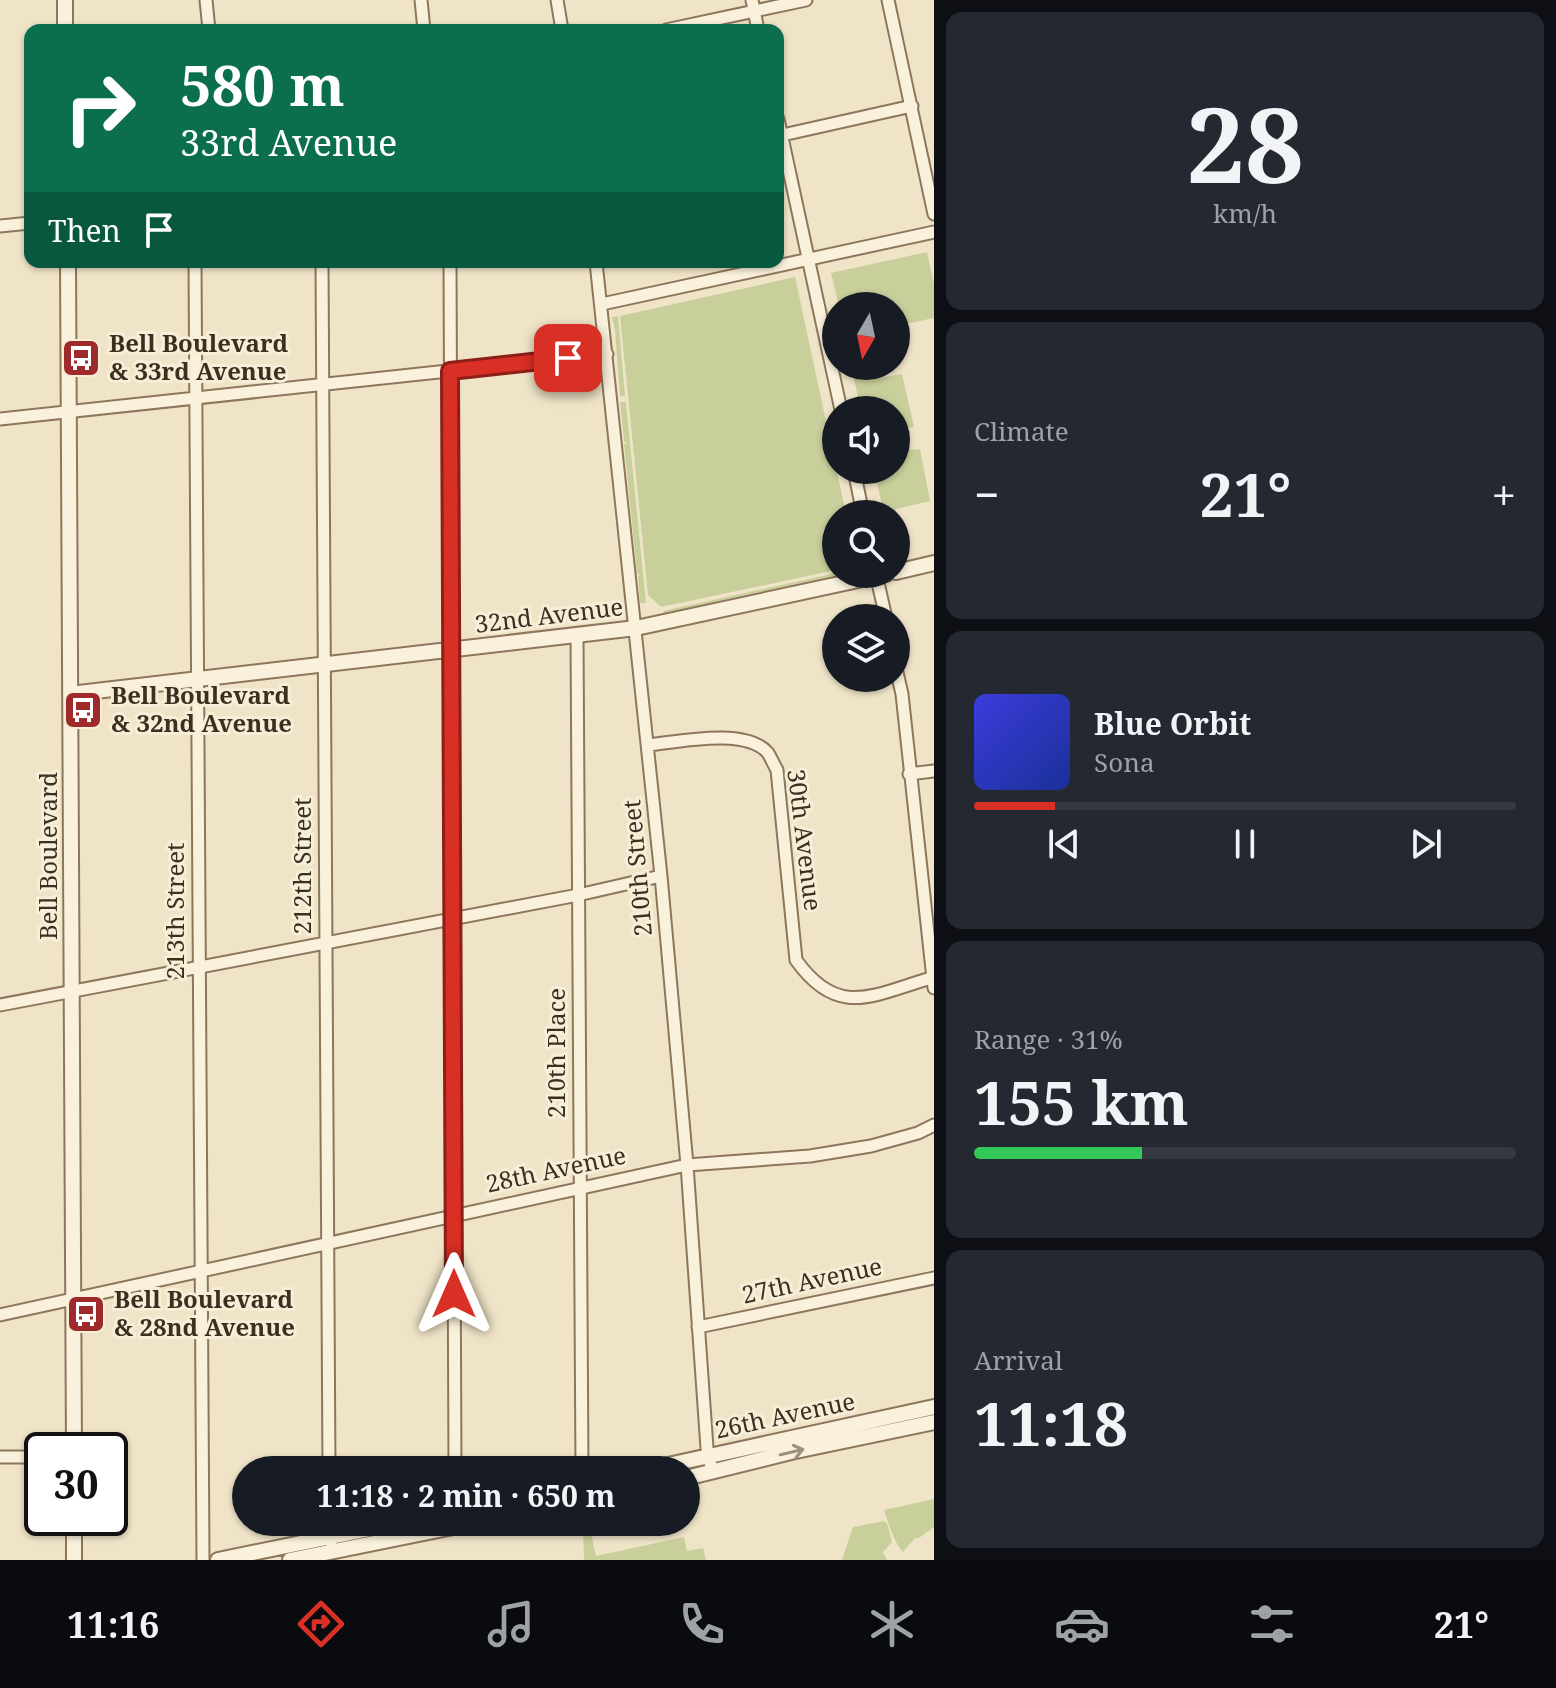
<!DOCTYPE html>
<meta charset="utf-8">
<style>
body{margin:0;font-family:"Noto Serif",serif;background:#242831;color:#f1f3f6;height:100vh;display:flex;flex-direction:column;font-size:30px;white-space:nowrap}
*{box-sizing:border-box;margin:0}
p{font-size:26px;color:#9ea1a6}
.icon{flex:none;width:44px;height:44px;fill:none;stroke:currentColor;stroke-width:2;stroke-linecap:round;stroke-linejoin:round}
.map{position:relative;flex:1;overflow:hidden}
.details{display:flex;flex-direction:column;gap:12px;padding:12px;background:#0d0f14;width:622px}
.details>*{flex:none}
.top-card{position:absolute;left:24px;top:24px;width:760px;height:244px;border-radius:16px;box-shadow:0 2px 6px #0004;background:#0b6e4f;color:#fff;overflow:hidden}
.needle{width:52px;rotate:189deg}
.controls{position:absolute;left:822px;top:292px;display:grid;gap:16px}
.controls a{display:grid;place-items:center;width:88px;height:88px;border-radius:50%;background:#171b24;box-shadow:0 2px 6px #0004;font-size:40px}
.speed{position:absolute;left:24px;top:1432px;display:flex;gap:16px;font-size:40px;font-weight:700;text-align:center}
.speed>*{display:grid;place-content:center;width:104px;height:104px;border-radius:50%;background:#171b24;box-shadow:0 2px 6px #0004;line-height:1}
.speed .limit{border:4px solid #111;border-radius:12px;background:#fff;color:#111}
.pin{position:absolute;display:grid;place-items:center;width:68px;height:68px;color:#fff;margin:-34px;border-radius:16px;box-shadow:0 4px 12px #0006}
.me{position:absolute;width:88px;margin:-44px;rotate:0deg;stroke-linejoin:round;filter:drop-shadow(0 0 6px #0008)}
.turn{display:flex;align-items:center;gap:28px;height:168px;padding:0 24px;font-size:36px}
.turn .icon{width:104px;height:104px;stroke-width:2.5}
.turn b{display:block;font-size:56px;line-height:68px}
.then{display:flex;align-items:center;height:76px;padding:0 24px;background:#0003;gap:16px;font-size:30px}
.big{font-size:60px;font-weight:700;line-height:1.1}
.details .widget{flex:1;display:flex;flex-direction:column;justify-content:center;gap:12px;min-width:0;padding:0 28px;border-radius:16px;background:#242831}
.details .dial{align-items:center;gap:0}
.dial b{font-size:104px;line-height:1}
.song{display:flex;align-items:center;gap:24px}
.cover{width:96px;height:96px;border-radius:12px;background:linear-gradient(135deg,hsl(240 70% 55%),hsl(230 70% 35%))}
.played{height:8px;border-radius:4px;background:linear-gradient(90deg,#d93025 15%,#363941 15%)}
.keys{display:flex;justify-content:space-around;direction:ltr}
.heat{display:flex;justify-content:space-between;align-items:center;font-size:44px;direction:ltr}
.charge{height:12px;border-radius:6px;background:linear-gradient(90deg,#34c759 31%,#363941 0)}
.trip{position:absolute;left:232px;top:1456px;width:468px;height:80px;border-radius:40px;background:#171b24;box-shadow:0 2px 6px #0004;font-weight:700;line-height:80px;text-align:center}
.menu{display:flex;height:128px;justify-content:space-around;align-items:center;background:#090b0e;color:#9ea1a6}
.menu .icon{width:56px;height:56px}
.menu .selected{color:#d93025}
.menu b{font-size:36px;color:#f1f3f6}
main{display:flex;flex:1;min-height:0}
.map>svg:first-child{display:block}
.green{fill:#c9cf9b}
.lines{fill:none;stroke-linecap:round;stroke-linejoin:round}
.minor-casing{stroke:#8d765c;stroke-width:15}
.tertiary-casing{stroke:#8d765c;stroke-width:18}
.minor{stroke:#faf1dc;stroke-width:11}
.tertiary{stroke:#faf1dc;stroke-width:14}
.oneway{stroke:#9c907e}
.route-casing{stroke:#8d1f18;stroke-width:20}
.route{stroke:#d93025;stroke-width:14}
.labels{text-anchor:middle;stroke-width:6;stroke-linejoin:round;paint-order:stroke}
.poi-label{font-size:24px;font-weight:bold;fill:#3d2e20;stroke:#f7eed8;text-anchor:start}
.street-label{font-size:24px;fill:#3d2e20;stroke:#f7eed8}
</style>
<main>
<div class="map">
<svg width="934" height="1560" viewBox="0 0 934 1560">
<rect width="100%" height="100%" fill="#f0e4c8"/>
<path class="green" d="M927,252L934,284V318L896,326V306H839L831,273Z
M795,277L846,514H836V570L661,607L648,595L620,316Z
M618,316L625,396H620L615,330L612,317Z
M863,369L867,380L902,374L914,427L902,429L896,438V410H861L852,370Z
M620,402H626L646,603H640L638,576L640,575L637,573L624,444H627L624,441Z
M896,446L908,450L920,449L930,501L896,509V514H884L874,470H896Z
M836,573L842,574L664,613L663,611Z
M934,1499V1527L919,1538H915L903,1552C893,1541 889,1524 884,1510Z
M884,1521L887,1523L892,1542L883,1552L887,1560H842L853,1527Z
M589,1525L596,1556L684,1537L687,1551L703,1548L706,1560H584L583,1527Z"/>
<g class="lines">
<defs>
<path id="minor" d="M206,0L209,30
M421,0L424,30
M557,0L562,30
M752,0L758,30
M888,0L934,214
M666,30L806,0
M778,119L841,410
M778,136L912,106
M0,226L30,223
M195,262L203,1560
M322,262L329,1470
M450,262L455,1470
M596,262L661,876L687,1165L707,1448L712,1471
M602,304L934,232
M0,419L607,354
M854,470L863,514
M876,574L886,618
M577,635L582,1470
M896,668L902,694L934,988
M648,745C678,742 746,727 768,753C771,758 774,765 777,770L796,960C838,1019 873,995 931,978
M909,774L934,771
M0,1005L578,895L661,876
M0,1315L687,1165L810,1156L871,1146L918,1133L934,1125
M698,1327L934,1278
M0,1457H42
M329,1522L331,1542"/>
<path id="tertiary" d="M65,0V30
M68,262L74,1450
M896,572L934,563
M70,694L636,628L886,574
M645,1470L934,1407
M686,1478L791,1452L934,1422
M74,1560V1518
M218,1560L404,1522
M290,1560L478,1522"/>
</defs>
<use href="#minor" class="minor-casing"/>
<use href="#tertiary" class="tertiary-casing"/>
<use href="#minor" class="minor"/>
<use href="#tertiary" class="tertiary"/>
</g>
<defs><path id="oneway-shaft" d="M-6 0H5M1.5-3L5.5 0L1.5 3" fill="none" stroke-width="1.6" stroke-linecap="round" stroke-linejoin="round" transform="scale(2)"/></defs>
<use class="oneway" href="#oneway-shaft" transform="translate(792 1452) rotate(-13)"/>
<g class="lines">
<defs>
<path id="route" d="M454,1294L450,371L568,358"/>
</defs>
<use href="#route" class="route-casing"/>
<use href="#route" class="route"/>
</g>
<defs>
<symbol id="bus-square" viewBox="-11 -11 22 22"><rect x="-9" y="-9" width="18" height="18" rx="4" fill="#9e2a2b" stroke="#f7eed8"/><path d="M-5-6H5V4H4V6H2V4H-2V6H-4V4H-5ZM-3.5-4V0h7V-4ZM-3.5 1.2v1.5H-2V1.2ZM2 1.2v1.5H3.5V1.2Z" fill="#fff"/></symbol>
</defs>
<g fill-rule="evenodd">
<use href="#bus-square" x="59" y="336" width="44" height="44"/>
<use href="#bus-square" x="61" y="688" width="44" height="44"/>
<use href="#bus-square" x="64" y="1292" width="44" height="44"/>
</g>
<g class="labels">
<g class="poi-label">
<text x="109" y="352">Bell Boulevard<tspan x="109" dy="28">&amp; 33rd Avenue</tspan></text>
<text x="111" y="704">Bell Boulevard<tspan x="111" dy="28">&amp; 32nd Avenue</tspan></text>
<text x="114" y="1308">Bell Boulevard<tspan x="114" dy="28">&amp; 28nd Avenue</tspan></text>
</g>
<g class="street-label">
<text transform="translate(549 616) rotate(-7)" y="8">32nd Avenue</text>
<text transform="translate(804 840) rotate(83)" y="8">30th Avenue</text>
<text transform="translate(49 856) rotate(-90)" y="8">Bell Boulevard</text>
<text transform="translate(303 866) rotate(-90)" y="8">212th Street</text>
<text transform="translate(638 868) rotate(-95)" y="8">210th Street</text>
<text transform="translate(176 911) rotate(-90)" y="8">213th Street</text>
<text transform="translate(557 1053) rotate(-90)" y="8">210th Place</text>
<text transform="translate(556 1170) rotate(-12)" y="8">28th Avenue</text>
<text transform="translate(812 1281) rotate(-12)" y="8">27th Avenue</text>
<text transform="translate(785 1416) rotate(-12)" y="8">26th Avenue</text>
</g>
</g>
</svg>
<div class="controls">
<a><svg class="needle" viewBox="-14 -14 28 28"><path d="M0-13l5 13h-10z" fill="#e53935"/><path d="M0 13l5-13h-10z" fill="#9ea1a6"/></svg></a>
<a><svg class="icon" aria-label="sound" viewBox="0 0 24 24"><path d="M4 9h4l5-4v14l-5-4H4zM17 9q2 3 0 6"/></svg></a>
<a><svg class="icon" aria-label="search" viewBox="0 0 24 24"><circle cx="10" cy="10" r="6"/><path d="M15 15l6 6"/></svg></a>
<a><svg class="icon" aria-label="layers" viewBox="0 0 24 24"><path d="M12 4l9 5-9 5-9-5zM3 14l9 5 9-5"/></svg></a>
</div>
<div class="speed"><div class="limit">30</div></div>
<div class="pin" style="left:568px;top:358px;background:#d93025"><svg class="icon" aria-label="arrive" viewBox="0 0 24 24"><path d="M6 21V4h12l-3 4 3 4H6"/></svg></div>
<svg class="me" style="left:454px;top:1294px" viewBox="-20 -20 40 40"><path d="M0-17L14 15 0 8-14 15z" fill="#d93025" stroke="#fff" stroke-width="4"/></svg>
<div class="trip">11:18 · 2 min · 650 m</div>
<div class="top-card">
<div class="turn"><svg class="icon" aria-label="right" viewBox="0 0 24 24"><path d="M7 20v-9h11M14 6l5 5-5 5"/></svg><div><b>580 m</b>33rd Avenue</div></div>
<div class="then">Then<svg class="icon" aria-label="arrive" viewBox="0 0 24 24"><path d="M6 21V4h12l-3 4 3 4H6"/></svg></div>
</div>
</div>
<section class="details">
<div class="widget dial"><b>28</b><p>km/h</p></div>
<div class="widget"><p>Climate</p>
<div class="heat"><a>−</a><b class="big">21°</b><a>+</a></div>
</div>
<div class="widget">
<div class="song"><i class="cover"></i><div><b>Blue Orbit</b><p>Sona</p></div></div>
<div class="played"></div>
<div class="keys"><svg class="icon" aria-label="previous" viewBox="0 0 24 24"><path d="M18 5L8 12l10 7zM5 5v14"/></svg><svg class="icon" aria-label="pause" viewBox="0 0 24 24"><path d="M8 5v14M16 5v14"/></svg><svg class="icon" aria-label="next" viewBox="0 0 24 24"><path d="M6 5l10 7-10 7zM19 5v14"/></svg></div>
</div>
<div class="widget"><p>Range · 31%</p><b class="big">155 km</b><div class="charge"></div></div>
<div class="widget"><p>Arrival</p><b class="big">11:18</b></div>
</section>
</main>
<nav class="menu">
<b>11:16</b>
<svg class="icon selected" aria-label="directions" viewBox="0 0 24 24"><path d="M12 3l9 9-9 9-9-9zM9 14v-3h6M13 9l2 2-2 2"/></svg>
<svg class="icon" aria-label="music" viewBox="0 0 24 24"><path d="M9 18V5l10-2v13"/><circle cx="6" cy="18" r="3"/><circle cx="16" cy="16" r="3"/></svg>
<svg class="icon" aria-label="phone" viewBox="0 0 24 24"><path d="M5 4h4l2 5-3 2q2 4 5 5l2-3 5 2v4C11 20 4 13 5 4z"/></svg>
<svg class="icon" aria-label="climate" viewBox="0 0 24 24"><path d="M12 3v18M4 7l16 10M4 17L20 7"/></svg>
<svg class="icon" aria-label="car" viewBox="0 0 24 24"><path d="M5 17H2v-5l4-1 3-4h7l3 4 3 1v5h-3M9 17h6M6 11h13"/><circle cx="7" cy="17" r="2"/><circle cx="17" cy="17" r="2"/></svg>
<svg class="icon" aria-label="filters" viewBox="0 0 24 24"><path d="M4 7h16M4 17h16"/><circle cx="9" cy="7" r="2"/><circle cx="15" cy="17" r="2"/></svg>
<b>21°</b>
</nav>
